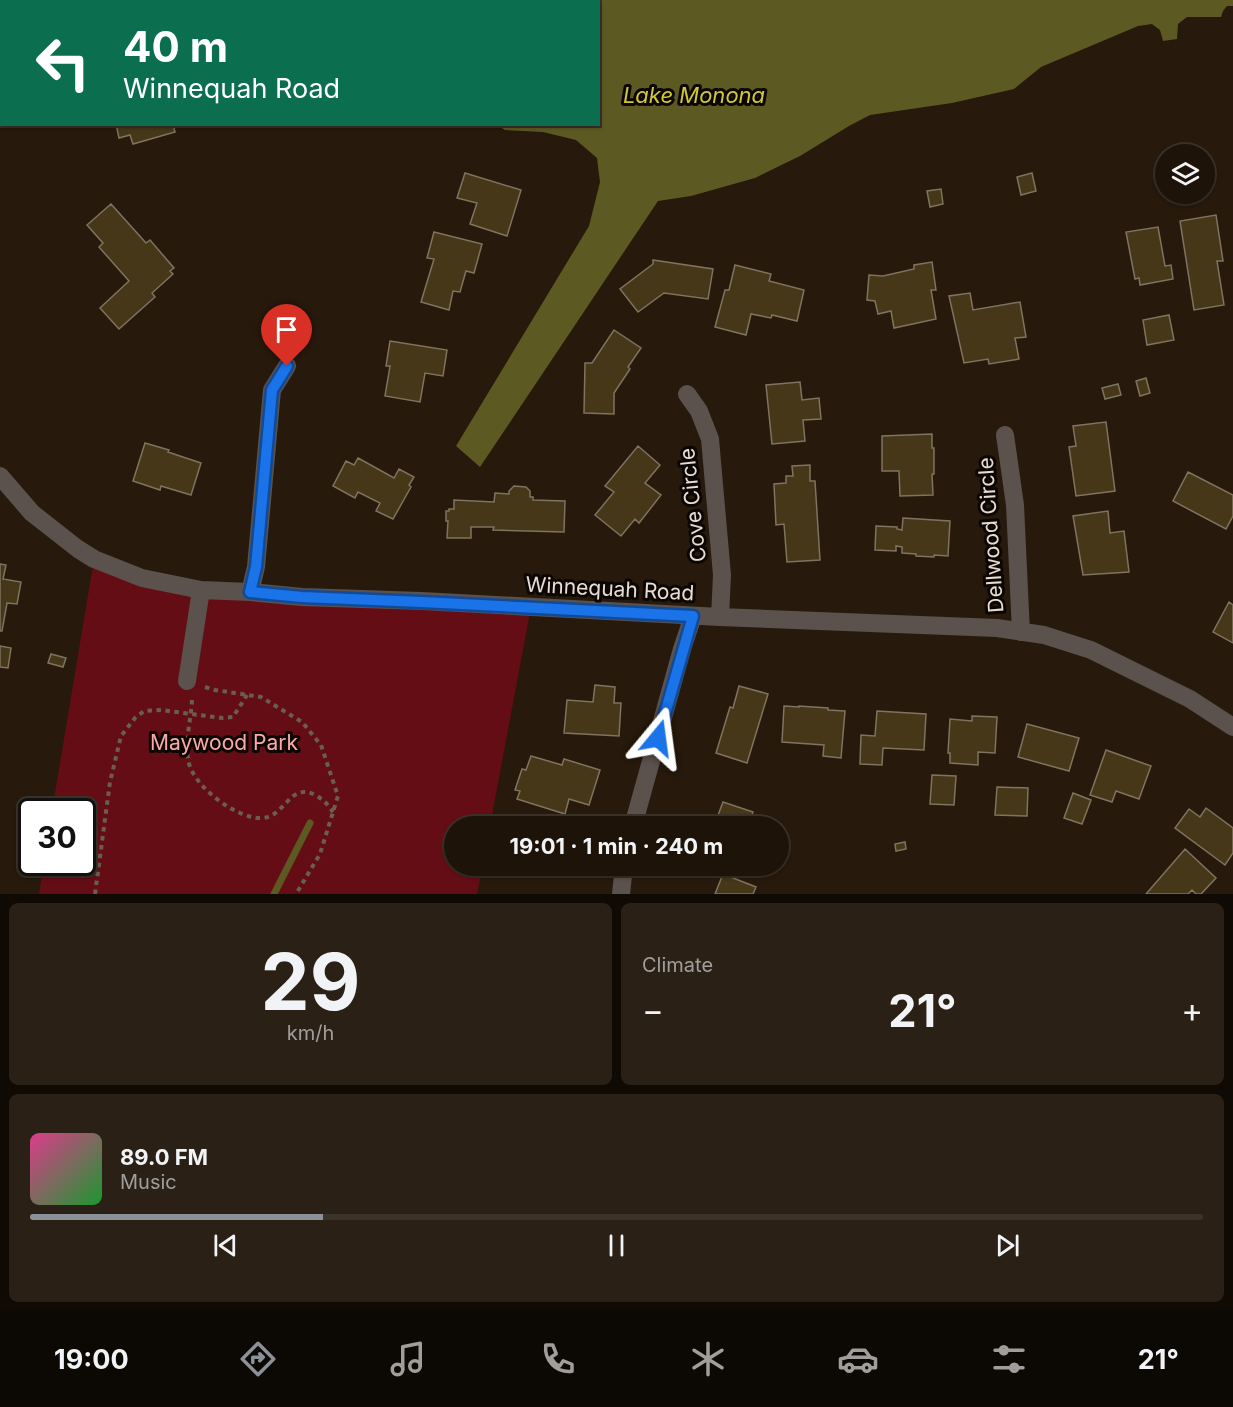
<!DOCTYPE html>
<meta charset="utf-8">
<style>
body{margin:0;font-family:Inter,sans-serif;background:#2a2016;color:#f1f3f6;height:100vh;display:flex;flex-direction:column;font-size:22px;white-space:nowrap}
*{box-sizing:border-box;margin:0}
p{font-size:20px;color:#a09e9c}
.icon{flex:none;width:33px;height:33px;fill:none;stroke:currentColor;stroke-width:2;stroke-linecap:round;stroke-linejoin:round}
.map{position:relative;height:894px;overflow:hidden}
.details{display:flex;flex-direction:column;gap:9px;padding:9px;background:#100a04;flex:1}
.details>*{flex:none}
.guide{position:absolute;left:0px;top:0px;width:600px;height:126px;box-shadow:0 2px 4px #0004,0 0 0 2px #3b3229;background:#0b6e4f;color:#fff;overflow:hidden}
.controls{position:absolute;left:1155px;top:144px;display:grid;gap:12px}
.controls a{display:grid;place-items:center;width:60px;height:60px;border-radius:50%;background:#1d1308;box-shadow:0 2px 4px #0004,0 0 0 2px #3b3229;font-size:30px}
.speed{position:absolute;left:18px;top:798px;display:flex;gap:12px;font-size:30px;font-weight:700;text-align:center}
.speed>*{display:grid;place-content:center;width:78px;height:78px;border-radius:50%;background:#1d1308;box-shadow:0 2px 4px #0004,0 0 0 2px #3b3229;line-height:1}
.speed .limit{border:3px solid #111;border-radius:9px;background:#fff;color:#111}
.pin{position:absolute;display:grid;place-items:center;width:51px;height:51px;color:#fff;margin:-62px -26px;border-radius:50% 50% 50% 0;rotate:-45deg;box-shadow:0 0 6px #0007}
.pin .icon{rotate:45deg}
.me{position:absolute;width:66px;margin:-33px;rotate:16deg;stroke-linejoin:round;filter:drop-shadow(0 0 4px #0008)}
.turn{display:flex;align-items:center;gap:21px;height:126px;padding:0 24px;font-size:27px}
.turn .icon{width:78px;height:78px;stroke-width:2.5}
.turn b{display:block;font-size:42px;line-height:51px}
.big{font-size:45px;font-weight:700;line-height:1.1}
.details .card{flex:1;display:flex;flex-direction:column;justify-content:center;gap:9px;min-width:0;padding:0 21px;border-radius:9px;background:#2a2016}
.details .dial{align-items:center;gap:0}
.dial b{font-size:78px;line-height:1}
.song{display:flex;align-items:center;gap:18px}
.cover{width:72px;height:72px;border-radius:9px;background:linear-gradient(135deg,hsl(330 70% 55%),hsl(130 70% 35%))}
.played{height:6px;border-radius:3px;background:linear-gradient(90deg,#8c9099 25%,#3b3229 25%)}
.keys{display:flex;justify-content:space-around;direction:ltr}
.heat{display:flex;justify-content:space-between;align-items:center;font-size:33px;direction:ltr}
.details .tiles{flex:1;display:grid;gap:9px;grid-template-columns:1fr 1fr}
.card:last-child{grid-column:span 2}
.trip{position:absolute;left:444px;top:816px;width:345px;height:60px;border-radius:30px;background:#1d1308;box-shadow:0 2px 4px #0004,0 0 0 2px #3b3229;font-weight:700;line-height:60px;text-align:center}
.menu{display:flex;height:96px;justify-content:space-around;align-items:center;background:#0c0803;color:#a09e9c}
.menu .icon{width:42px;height:42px}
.menu .selected{color:#8c9099}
.menu b{font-size:27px;color:#f1f3f6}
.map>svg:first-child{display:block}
.green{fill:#650d15}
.water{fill:#5d5922}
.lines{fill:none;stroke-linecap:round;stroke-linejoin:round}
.stream{stroke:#5d5922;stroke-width:7}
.building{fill:#453718;stroke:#7e745f;stroke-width:1.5}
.path{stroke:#6a5e51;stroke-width:4;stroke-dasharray:4.5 4.5;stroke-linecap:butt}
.minor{stroke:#5b514d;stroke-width:18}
.route-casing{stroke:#114b97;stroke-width:15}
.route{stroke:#1a73e8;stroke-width:10}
.labels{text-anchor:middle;stroke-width:6;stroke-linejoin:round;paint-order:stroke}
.street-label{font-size:21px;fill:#e7ddd4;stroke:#0b0602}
.park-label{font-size:21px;fill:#f9aaa6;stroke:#0b0602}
.water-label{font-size:22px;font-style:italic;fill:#d2c738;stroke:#0b0602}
</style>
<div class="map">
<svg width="1233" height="894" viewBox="0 0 1233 894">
<rect width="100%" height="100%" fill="#27190b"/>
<path class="green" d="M94,559L142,578L531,607L490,826H454V866H483L477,894H39L44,863L82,862V812L52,811Z"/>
<path class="water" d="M419,0H1233V6H1227L1223,11L1221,17H1187L1178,24L1177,39L1163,41L1160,30L1152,24L1138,26L1041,67L1014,89L952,103L870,115L849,126L800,156L755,178L691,196L658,201L480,467L456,446L589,226L600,182L597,158L576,140L543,132L505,130L497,125L598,124V2H420Z"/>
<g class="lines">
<path class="stream" d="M274,894L310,823"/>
</g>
<path class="building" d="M21,0H75V1L22,2Z
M116,124H173L175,132L133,144L130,135L119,138Z
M465,173L521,190L507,236L470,224L477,203L457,198Z
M1032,173L1036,191L1021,195L1017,177Z
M941,189L943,204L930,207L927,191Z
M111,204L146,243L150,240L174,268L170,271L173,274L152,293L155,297L119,329L100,308L129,281L99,247L103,243L87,225Z
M1216,215L1223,261H1217L1224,305L1194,310L1180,221Z
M1158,227L1165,266L1171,265L1173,279L1140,285L1139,278L1135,279L1126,232Z
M434,232L482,244L474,273L466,271L460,292L453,291L449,310L421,302L434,259L427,258Z
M653,260L713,269L708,299L664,293L638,312L620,289L653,264Z
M932,262L936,290H931L936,319L894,328L891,311L878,314L875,301L867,300L869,275L883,276L914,269V265Z
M735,265L771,274L769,281L804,290L797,321L772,315L771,318L751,314L746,335L715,327L725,290H729Z
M970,293L973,310L1020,302L1026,337L1015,338L1019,359L989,364L988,359L964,363L949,296Z
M1169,315L1174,340L1147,345L1143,320Z
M614,330L641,348L628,367L630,369L614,393V414L584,413L585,363H592Z
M390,341L447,350L443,376L425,373L420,402L385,396L390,366H386Z
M1146,378L1150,393L1140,396L1136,381Z
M800,382L802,400L819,398L821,419L803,420L805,441L772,444L766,385Z
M1118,384L1121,395L1105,399L1102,388Z
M1106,422L1115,491L1076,496L1069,447L1076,446L1073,426Z
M932,434V448H934V474H932L933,495L900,496L899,471H882V436Z
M145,443L169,450L168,452L201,463L191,495L161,486L160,490L133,481Z
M638,446L660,465L645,483L661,495L639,523L635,519L621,536L595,515L614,492L605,486Z
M358,458L394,478L399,469L414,477L409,485L411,487L393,519L376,511L380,503L358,492L355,498L333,486L346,461L354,465Z
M810,465V481H815L820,560L787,562L784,524L776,525L774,484L786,483V476H793L792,466Z
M1188,472L1233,495V516L1226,529L1173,501Z
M514,486L526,487L530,491V497H533V500L565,501L564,532L493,530L494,527H471V538H447L448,521H446V511H449V509H454V500L494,502L495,493L509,494V491Z
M1108,511L1110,533L1124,531L1129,572L1083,575L1073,516Z
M903,518L950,521L948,556L934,555V557L916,556V554L902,553V547L896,546V551L875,550L876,526L897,527V529L902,530Z
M0,564L6,565L3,579L21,582L17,604L7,603L2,631H0Z
M1229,602L1233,605V643L1213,632Z
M0,646L11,648L8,668L0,667Z
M51,654L66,658L63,667L48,663Z
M595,685L615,687L614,703H621L619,736L564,733L567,700L593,702Z
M739,686L768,694L747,763L716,753L730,707L733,708Z
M784,706L799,707V706L828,708V710L845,711L841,758L823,756L824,745L782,742Z
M877,711L926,714L924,750L883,748L882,765L860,764L861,735L875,736Z
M972,716L997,717L995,753L978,752V765L950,763V753H948L950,719L972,721Z
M1027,724L1079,738L1069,771L1018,757Z
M1106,750L1151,766L1139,799L1116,791L1112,802L1090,795Z
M531,756L562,765L564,759L600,770L589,805L569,799L565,814L517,799L520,791L515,790L522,769L526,770Z
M932,775L956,776L954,805L930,804Z
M997,787L1028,788L1027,816L995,815Z
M1073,793L1091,800L1082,824L1064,818Z
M38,801L48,803L46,812H36Z
M723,802L753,812L748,826H714Z
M1206,808L1233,828V853L1225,865L1175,828L1189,809L1200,817Z
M905,842L906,849L896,851L895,844Z
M1185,849L1216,878L1201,894H1196L1192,890L1188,894H1146Z
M514,866H546L543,874Z
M723,874L756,887L753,894H715Z"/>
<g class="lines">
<path class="path" d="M205,687L215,690L261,697L302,722L321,745L338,796L320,854L296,894
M192,700C191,720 185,739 188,759C191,785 237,820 263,818C286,816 290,780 317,796C325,801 328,805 333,812
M95,894L110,782L121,736L135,718L144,711L161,710L222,718L233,717L247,695"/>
<path class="minor" d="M687,394L699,411L710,439L722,575L720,617
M1005,435L1015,505L1021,632
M0,476L32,513L78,549L94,559L142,578L201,590L250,592L302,597L422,601L720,617L997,628L1044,635L1091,650L1190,699L1233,727
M250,592L256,567L272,390L287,366
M187,681L201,590
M633,826L682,649L693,616
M621,894L624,866"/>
</g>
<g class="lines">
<defs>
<path id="route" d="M287,366L272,390L256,567L250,592L302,597L422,602L693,616L658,738"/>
</defs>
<use href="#route" class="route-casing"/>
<use href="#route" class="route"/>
</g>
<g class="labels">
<g class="street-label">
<text transform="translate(693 505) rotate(-96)" y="7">Cove Circle</text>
<text transform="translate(991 535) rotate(-94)" y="7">Dellwood Circle</text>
<text transform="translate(610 589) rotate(3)" y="7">Winnequah Road</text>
</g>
<g class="park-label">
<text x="224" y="750">Maywood Park</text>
</g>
<g class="water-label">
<text x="694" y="103">Lake Monona</text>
</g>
</g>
</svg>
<div class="controls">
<a><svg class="icon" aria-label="layers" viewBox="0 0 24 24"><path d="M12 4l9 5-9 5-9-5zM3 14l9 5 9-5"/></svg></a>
</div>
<div class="speed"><div class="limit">30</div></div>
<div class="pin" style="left:287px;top:366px;background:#d93025"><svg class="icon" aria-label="arrive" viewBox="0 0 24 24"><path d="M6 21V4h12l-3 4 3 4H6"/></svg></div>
<svg class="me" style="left:658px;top:738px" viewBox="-20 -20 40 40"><path d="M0-17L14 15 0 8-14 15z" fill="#1a73e8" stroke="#fff" stroke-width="4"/></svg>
<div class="trip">19:01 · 1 min · 240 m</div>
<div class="guide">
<div class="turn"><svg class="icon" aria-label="left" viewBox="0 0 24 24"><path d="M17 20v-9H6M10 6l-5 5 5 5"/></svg><div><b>40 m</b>Winnequah Road</div></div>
</div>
</div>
<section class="details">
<div class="tiles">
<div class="card dial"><b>29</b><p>km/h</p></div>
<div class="card"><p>Climate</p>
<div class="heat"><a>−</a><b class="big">21°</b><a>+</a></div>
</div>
<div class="card">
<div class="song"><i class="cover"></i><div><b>89.0 FM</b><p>Music</p></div></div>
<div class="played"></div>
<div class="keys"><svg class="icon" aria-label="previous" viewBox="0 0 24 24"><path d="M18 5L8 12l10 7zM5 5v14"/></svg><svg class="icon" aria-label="pause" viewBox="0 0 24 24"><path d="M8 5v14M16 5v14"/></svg><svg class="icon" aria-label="next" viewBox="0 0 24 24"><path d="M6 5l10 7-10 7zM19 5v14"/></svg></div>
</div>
</div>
</section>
<nav class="menu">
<b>19:00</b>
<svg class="icon selected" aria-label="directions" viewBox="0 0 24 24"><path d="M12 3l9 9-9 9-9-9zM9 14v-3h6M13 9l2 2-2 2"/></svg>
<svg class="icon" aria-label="music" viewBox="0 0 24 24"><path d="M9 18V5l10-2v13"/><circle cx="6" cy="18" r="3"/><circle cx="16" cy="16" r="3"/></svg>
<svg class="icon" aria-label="phone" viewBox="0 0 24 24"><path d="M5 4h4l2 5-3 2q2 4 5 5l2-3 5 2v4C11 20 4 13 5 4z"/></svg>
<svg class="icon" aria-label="climate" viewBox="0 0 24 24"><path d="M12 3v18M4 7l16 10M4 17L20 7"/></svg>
<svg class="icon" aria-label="car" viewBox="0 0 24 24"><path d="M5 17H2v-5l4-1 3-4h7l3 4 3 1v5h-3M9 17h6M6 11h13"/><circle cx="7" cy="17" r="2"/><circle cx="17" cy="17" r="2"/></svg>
<svg class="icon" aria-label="filters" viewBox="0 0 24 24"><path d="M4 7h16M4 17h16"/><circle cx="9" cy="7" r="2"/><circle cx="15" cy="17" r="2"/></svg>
<b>21°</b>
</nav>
